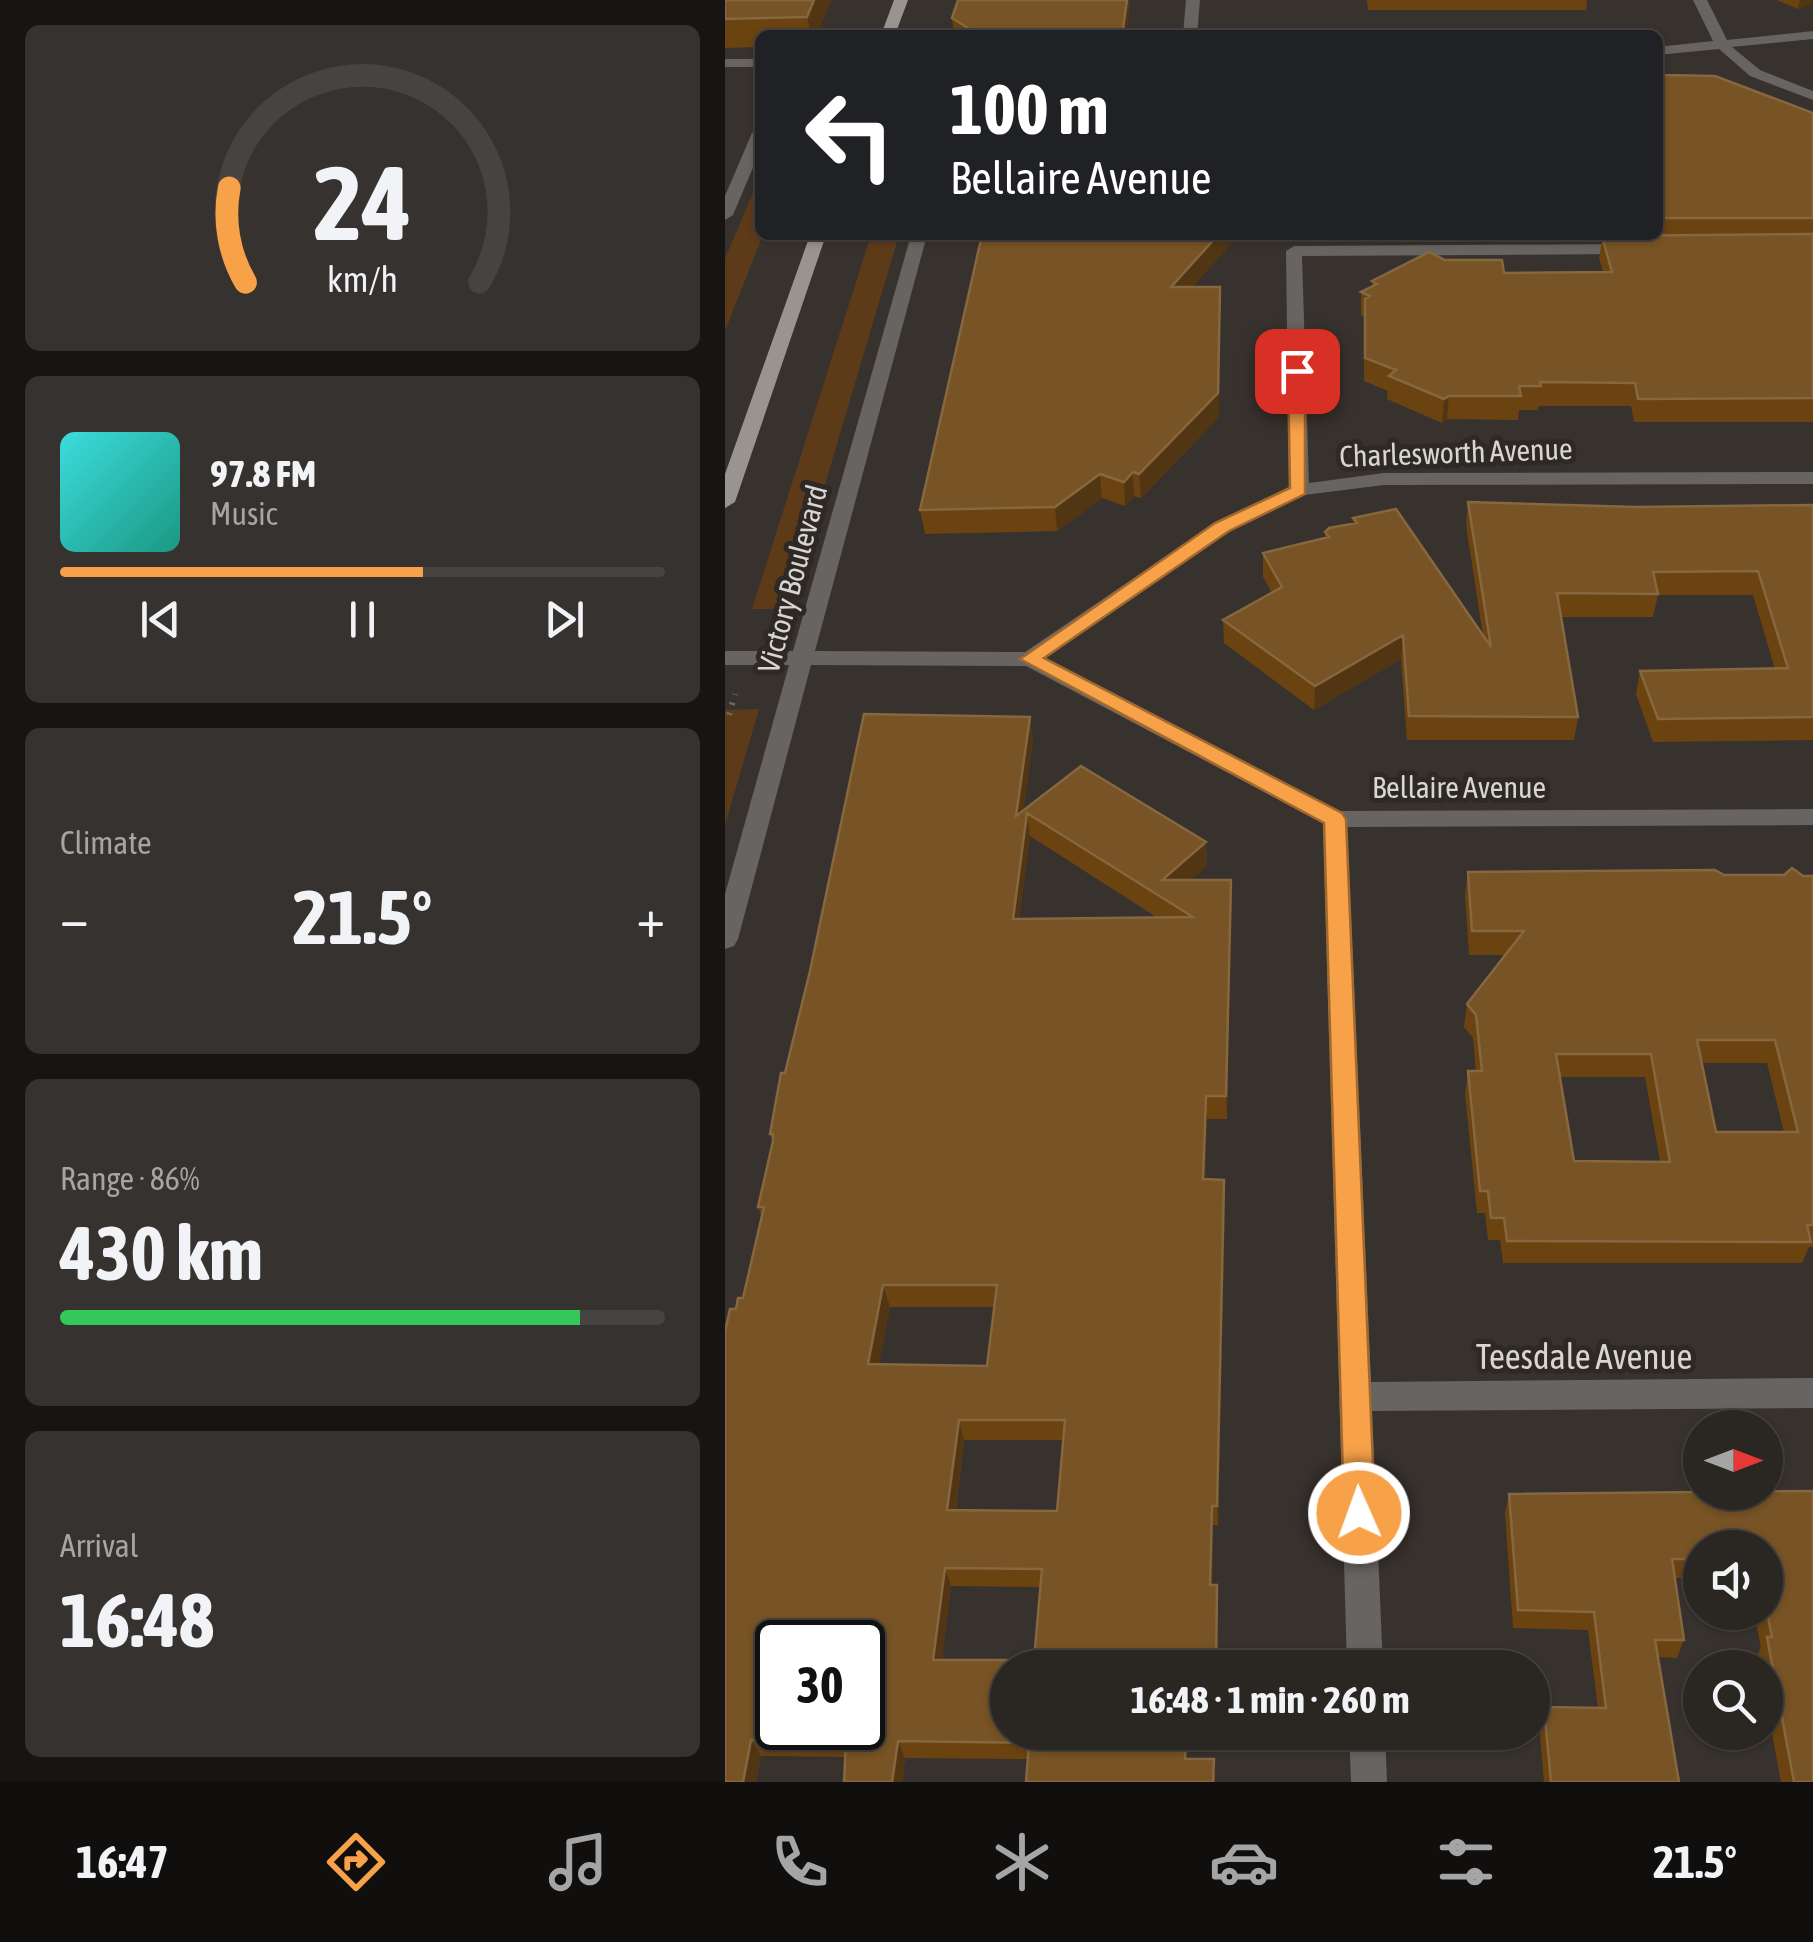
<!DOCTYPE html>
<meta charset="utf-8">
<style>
body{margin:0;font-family:"Asap Condensed",sans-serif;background:#36322f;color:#f1f3f6;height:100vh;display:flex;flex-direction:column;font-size:38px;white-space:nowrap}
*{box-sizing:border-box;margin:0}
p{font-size:32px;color:#a5a5a5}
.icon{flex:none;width:55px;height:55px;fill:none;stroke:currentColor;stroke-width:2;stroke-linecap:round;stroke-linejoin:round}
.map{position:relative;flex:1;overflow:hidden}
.details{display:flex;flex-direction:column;gap:25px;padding:25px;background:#171513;width:725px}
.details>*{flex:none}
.top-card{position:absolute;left:30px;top:30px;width:908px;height:210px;border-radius:15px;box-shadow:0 2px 8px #0004,0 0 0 2px #464340;background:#202124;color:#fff;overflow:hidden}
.needle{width:65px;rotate:90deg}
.controls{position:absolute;left:958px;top:1410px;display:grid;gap:20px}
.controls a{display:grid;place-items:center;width:100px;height:100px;border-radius:50%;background:#2a2622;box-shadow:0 2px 8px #0004,0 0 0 2px #464340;font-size:50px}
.speed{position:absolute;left:30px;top:1620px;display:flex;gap:20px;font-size:50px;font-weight:700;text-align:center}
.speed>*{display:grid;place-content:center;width:130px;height:130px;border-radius:50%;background:#2a2622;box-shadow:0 2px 8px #0004,0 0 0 2px #464340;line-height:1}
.speed .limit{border:5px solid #111;border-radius:15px;background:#fff;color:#111}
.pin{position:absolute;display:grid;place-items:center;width:85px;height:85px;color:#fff;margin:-42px;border-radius:20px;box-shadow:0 5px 15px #0006}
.me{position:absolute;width:110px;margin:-55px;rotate:358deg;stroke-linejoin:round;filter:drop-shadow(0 0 8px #0008)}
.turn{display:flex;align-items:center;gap:35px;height:210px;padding:0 30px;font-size:45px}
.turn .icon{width:130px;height:130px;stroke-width:2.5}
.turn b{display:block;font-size:70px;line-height:85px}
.big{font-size:75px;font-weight:700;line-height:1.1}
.details .card{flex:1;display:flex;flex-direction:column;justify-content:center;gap:15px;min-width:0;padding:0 35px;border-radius:15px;background:#36322f}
.details .dial{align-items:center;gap:0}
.dial svg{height:260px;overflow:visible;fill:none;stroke:#464340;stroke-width:7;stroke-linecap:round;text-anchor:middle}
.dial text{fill:#f1f3f6;stroke:none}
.song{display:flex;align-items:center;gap:30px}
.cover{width:120px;height:120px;border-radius:15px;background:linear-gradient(135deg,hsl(180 70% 55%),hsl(170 70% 35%))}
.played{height:10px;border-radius:5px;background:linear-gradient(90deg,#f7a149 60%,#464340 60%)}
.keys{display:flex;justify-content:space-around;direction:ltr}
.heat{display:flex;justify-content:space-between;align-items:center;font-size:55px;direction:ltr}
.charge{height:15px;border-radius:8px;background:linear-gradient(90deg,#34c759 86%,#464340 0)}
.trip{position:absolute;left:265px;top:1650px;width:560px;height:100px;border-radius:50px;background:#2a2622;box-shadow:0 2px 8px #0004,0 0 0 2px #464340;font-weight:700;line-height:100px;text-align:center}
.tab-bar{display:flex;height:160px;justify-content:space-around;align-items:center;background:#110f0e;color:#a5a5a5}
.tab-bar .icon{width:70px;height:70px}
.tab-bar .selected{color:#f7a149}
.tab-bar b{font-size:45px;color:#f1f3f6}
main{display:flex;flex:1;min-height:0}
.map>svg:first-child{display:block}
.green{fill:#5d3b19}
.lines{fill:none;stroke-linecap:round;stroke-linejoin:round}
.path{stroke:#6d6764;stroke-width:6;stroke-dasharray:2.5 8;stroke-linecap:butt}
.minor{fill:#676462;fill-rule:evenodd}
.major{fill:#99948f;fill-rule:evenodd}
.wall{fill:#6b4311;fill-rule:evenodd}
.shaded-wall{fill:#523614}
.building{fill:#775325;stroke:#866740;stroke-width:2.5;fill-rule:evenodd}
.route{fill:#f7a149;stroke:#a1692f;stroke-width:2.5}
.labels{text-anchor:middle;stroke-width:10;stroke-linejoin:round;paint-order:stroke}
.street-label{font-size:30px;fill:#d8d5d2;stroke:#2e2924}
.near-street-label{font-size:35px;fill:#d8d5d2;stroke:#2e2924}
</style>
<main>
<section class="details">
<div class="card dial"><svg viewBox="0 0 100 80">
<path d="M14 69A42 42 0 1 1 86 69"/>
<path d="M14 69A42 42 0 0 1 9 40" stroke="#f7a149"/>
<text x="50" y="56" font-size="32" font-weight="700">24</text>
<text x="50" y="72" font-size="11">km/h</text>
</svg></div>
<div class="card">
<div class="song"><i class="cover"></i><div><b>97.8 FM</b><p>Music</p></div></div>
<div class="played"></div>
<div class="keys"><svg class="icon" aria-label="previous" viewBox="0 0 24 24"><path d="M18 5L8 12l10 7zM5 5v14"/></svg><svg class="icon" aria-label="pause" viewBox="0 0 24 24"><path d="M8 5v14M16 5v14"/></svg><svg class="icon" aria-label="next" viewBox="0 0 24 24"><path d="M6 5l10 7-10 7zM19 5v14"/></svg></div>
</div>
<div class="card"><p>Climate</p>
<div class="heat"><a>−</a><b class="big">21.5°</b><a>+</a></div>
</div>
<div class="card"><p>Range · 86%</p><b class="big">430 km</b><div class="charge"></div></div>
<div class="card"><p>Arrival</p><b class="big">16:48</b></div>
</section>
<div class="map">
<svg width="1088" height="1782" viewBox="0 0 1088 1782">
<rect width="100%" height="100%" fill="#38322e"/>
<path class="green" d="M35,176V235H38L0,331V259Z
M146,235H174L63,609H27Z
M34,709L0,825V710Z"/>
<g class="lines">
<path class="path" d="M4,715L10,694"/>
<path class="minor" d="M461,0H475L472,35H458Z
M968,0H982L1002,40L1088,31V39L1007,47L1035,70L1088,91V100L1025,76L994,49L932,55V47L988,41Z
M0,59H35V67H0Z
M35,128V151L8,215L0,220V196L27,133Z
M186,235H202L90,651L300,652L490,523L564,487L561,251L569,246L905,244L913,249L905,254L577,256L584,483L659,473L1088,472V484L659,485L579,495L504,531L321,658L614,811L1088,809V825L622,827L646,1382L1088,1378V1408L647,1411L658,1668H622L598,823L301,666L86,665L13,939L9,946L0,949V894L64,665H0V651H68Z
M624,1732H660L662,1782H626Z"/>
<path class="major" d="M169,0H183L170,35H156Z
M85,235H101L10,502L0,508V474Z"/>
</g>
<path class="wall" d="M0,0H106L92,35H35V47L0,48Z
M233,0H405L401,35H229L227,18Z
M642,0H862L861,10H643Z
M1052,0H1088L1073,9Z
M932,71L939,75L1088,113V422H909L906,406H813V410H794L793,420L722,419L717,423L662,399L663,391L639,381V316L636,315V292L647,286V281L720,260L779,273L878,272L874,258L877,241H870L868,235H932Z
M514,235L467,287H495L494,417L416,498L409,496L400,506L377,498L332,531L200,534L195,510Z
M743,502L911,507L1088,505V740L928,742L911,694L915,671L1050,669L1028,595H933L928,617H836L853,717L849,740H682L676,659L589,710L499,643L498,620L547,593L538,577V553L600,538V532L628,523V518L758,635L741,525Z
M139,714L305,717L308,740L298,811L356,766L481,842L482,866L465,880H506L502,1119H482L480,1179L499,1180L500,1202L493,1525H488L487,1585H492V1668H282V1732H463L462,1759H489L490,1782H301L303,1759L180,1758L177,1782H119L120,1757L36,1756L31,1782H0V1332L5,1309H11L13,1298H18L37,1217L33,1207L48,1142L45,1134L56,1073H60L85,971ZM305,836L433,918L294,919ZM165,1307H269L262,1366L153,1364ZM239,1440H338L332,1511L231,1510ZM226,1586L315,1587L309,1660H217ZM52,1642H138V1728H52Z
M743,872L1088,876V1247H1084L1077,1263H778L775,1240H763L760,1213H752L740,1094L743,1071H751L748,1038L739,1027L742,1004L781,955H744L740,895ZM976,1063H1042L1059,1132H991ZM835,1077H920L935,1161H849Z
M1040,1492L1088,1782H1056L1040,1696V1668H1035L1032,1655L1036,1648L1029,1612H1040V1548H975V1578H950L959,1640L952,1658L933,1657L954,1782H819L814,1724L819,1707L873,1708L863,1630L788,1628L780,1513L784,1494Z"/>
<path class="shaded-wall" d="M89,0H106L92,35H86L82,17Z
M402,0H405L401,35H397Z
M1075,0H1088V4L1073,9Z
M493,235H514L447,310L446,287Z
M495,287L494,417L416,498L414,474Z
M724,396L722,419L717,423L719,399Z
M408,472L409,496L400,506L399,482Z
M375,474L377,498L332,531L330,507Z
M678,635L676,659L589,710L590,686Z
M305,717L308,740L295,839L291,816Z
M302,813L305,836L291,942L288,919Z
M481,842L482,866L441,901L437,880Z
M506,880L507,903L502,1119L501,1096Z
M481,1096L482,1119L479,1201L478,1179Z
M499,1180L500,1202L493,1525L492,1506Z
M158,1285L165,1307L150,1385L143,1364Z
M234,1420L239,1440L228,1529L222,1510Z
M487,1506L488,1525L486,1604L485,1585Z
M220,1568L226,1586L215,1677L208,1660Z
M461,1732H463L462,1775L460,1759Z
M26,1740L36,1756L31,1782H18Z
M173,1741L180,1758L177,1782H167Z"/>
<path class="building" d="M0,0H89L82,17L0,19Z
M233,0H402L397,35H254L227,18Z
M932,71H938L939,75L990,76L1088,113V218H932Z
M1088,234V398L913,399L910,383L815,382L816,386H794L796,396H724L719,399L664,376L671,370L640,358V299L645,296L636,292L652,284L647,281L704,252L720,260H777L779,273L887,272L877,236Z
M257,235H493L446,287H495L493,393L414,474L408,472L399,482L375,474L330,507L195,510Z
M743,502L911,507L1088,505V717L933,719L915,671L1063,668L1033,571L928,572L933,594L832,593L853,717L684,716L678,635L590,686L498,620L557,587L538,553L604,537L600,532L604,528L632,523L628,518L671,509L766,647Z
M139,714L305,717L291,816L356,766L481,842L437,880H506L501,1096H481L478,1179L499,1180L492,1506H487L485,1585H492L491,1668H282V1732H461L460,1759H489L488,1782H301L304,1743L173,1741L167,1782H119L121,1741L26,1740L18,1782H0V1332L5,1309H11L13,1298H18L39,1207H33L48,1141V1134H45L56,1073H60L85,971ZM302,813L468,917L288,919ZM158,1285H272L262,1366L143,1364ZM234,1420H340L332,1511L222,1510ZM220,1568L317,1569L309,1660H208ZM52,1642H138V1728H52Z
M1067,868L1078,876H1088V1225H1082L1086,1242L782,1241L779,1218H766L763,1191H755L743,1071H757L751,1015L742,1004L799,931H747L743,872L990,870L999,875H1059ZM972,1040H1050L1073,1132H991ZM831,1054H926L945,1162L849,1161Z
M1088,1491V1782H1069L1042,1637H1047L1040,1602V1548H975V1559H947L959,1640H930L954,1782H826L819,1707L881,1708L869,1612L793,1610L784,1494Z"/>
<path class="route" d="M572,366L580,371V494L504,531L319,658L617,813L621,819L650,1513L645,1523L634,1527L624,1523L619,1513L599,823L295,659L490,523L565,488L563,371Z"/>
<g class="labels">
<g class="street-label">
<text transform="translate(731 453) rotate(-2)" y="10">Charlesworth Avenue</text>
<text transform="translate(68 579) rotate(-75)" y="10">Victory Boulevard</text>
<text x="734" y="798">Bellaire Avenue</text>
</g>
<g class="near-street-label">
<text x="859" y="1369">Teesdale Avenue</text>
</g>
</g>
</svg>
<div class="controls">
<a><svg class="needle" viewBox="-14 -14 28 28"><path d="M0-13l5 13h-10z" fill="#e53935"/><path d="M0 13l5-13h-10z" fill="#a5a5a5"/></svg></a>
<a><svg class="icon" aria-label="sound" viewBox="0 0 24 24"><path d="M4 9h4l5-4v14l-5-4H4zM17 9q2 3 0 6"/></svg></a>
<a><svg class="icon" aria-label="search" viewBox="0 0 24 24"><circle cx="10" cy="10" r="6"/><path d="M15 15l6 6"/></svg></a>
</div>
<div class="speed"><div class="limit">30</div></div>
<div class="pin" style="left:572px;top:371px;background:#d93025"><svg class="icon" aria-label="arrive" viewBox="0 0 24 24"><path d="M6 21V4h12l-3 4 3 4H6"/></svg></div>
<svg class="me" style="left:634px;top:1513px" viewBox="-20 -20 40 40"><circle r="17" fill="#f7a149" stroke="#fff" stroke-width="3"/><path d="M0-11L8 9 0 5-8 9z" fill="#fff"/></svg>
<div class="trip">16:48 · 1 min · 260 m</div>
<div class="top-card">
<div class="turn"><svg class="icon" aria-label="left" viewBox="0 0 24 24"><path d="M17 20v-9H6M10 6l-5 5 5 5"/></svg><div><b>100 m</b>Bellaire Avenue</div></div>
</div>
</div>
</main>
<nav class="tab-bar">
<b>16:47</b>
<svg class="icon selected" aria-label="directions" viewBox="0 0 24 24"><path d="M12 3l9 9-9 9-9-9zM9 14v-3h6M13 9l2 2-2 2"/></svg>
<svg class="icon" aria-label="music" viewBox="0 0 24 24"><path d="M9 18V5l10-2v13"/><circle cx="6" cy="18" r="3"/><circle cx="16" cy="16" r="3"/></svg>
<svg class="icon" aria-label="phone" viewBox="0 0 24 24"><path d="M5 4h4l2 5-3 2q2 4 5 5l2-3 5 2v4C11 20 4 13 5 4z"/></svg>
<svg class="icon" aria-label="climate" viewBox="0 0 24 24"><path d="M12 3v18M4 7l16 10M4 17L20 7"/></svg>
<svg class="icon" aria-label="car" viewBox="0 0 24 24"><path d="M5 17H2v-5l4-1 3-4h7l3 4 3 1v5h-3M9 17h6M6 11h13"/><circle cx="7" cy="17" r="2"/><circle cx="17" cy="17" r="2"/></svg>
<svg class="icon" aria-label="filters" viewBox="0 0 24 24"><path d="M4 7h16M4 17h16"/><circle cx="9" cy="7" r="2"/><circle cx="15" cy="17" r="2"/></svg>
<b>21.5°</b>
</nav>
